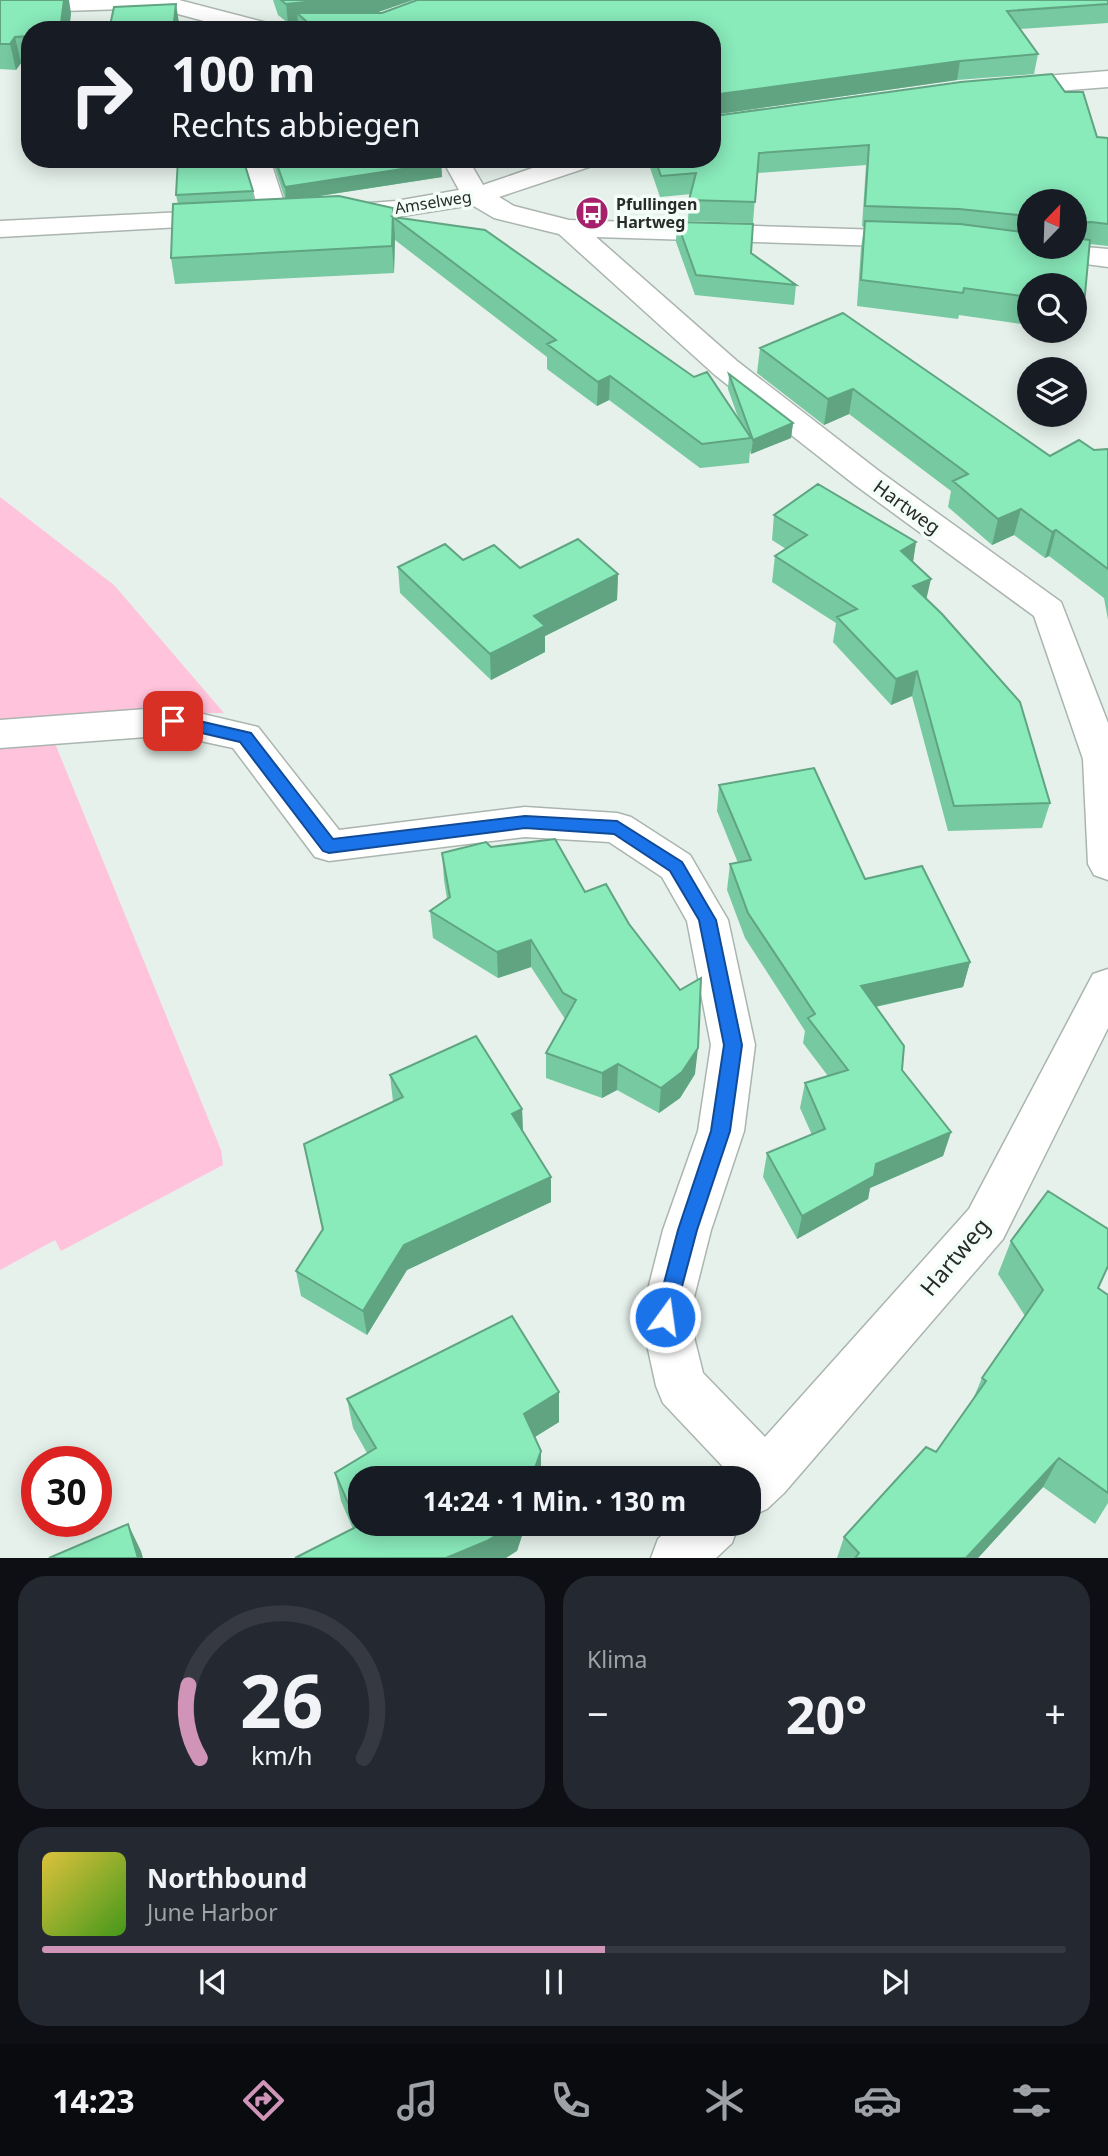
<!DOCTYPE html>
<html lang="de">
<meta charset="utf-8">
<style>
body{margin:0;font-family:"Noto Sans",sans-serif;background:#242831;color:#f1f3f6;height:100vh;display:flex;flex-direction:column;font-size:26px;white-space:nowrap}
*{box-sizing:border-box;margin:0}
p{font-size:23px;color:#9ea1a6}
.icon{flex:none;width:38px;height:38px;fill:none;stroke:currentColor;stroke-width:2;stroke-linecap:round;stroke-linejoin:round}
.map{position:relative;height:1558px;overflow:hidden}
.drawer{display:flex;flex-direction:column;gap:18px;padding:18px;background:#0d0f14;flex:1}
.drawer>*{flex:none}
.guide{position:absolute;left:21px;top:21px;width:700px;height:147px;border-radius:28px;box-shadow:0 4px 18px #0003;background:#171b24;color:#f1f3f6;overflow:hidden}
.needle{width:46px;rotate:23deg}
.buttons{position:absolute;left:1017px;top:189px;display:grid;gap:14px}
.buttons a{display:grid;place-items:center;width:70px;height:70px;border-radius:50%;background:#171b24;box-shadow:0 4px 18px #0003;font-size:35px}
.speed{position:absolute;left:21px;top:1446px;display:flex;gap:14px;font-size:35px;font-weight:700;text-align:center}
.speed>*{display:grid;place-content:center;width:91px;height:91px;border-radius:50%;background:#171b24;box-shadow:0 4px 18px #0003;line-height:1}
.speed .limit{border:10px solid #d22;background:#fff;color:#111}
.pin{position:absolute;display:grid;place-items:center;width:60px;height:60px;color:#fff;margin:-30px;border-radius:14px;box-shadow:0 4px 10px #0006}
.me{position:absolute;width:77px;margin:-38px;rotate:14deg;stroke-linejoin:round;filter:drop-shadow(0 0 5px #0008)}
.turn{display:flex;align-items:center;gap:24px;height:147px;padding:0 35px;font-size:32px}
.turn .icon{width:91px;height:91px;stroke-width:2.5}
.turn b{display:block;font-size:49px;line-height:60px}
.big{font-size:52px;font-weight:700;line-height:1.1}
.drawer .tile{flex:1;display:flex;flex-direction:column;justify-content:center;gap:10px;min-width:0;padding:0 24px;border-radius:28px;background:#242831}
.drawer .dial{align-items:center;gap:0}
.dial svg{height:182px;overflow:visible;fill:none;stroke:#363941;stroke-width:7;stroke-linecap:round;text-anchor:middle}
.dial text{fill:#f1f3f6;stroke:none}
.song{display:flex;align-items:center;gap:21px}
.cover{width:84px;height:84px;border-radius:10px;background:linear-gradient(135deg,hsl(50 70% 55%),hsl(100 70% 35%))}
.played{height:7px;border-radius:4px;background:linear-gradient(90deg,#cf94b7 55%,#363941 55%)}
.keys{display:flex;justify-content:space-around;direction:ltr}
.heat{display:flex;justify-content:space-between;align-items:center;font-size:38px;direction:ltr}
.drawer .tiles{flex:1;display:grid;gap:18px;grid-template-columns:1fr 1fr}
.tile:last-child{grid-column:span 2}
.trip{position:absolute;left:348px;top:1466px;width:413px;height:70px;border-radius:28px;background:#171b24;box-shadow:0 4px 18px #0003;font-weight:700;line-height:70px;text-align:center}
.dock{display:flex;height:112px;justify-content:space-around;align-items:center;background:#090b0e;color:#9ea1a6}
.dock .icon{width:49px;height:49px}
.dock .selected{color:#cf94b7}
.dock b{font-size:32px;color:#f1f3f6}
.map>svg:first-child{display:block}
.green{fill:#ffc3dc}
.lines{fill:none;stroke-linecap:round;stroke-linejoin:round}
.street-casing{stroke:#abb5af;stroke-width:3}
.street{fill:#fff;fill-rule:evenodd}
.wall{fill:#76c9a0;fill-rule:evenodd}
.shaded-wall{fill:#60a482}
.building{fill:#89eaba;stroke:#60a482;stroke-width:2}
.route{fill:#1a73e8;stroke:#114b97;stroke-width:2}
.labels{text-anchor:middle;stroke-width:7;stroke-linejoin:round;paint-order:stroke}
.far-street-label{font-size:16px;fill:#282c29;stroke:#f4fef8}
.far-poi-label{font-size:16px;font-weight:bold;fill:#282c29;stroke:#f4fef8;text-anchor:start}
.street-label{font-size:19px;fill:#282c29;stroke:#f4fef8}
.near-street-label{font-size:23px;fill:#282c29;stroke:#f4fef8}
</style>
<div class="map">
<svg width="1108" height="1558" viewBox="0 0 1108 1558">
<rect width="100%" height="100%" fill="#e6f1eb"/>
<path class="green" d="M0,497L114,585L224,713L94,714L0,724Z
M52,736L221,1150L223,1165L61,1251L55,1240L0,1270V739Z"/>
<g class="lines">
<defs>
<path id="street" d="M0,0H179L275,25L278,30H237L156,8L0,13Z
M1108,71V87L1006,95L997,92L993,87L997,82L1006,79Z
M244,159H270L288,215L284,221L274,223L264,221L260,215Z
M442,159H468L483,185L559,159H599L595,165L499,197L514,206L569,220L915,231L925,233L929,239L925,245L915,247L596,237L737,361L879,471L1061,602L1108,723V880L1094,875L1088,864L1083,759L1034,616L855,485L715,375L559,234L494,218L472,205L396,217L341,220L331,218L327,212L331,206L396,201L459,190Z
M225,210L235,212L239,218L235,224L0,237V221Z
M1029,243V247L1074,246L1108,249V267L1027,256L1023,250Z
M173,707L258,727L339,830L525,807L617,813L631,817L690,855L728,920L755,1045L744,1131L711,1230L689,1317L703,1373L765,1437L969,1209L1093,974L1108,969V1028L1003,1239L784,1493L767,1509L749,1517V1479H728L730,1474L663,1403L656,1386L641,1317L663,1230L698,1131L711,1045L687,921L662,877L609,842L525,837L329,861L315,857L233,748L173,735L0,748V720Z
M674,1524H739L732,1543L716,1558H651L658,1539Z"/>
</defs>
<use href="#street" class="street-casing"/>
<use href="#street" class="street"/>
</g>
<path class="wall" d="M0,0L71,13L69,30H30V62L21,63L16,70L0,69Z
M273,0H413L376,13L1108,0V23L1020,29L1038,54L1034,74L957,80L712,115L714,116L1108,138V246L1090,244L1084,305L1078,331H1073H1074V285H1029V325L959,315L958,319L857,306L861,248L864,227L862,226L866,165L757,173L753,223L688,221L689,200L691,194L660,197L647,159H712V30H298V22L288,23L278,15ZM1029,201H1074V247H1029Z
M272,159H441L442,177L313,197L393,217L739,420L728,389L729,374L793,423L791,438L751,454L750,451L749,463L700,468L609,400L597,406L547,369V357L395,240V237L394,273L175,284L171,258L178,204L176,195L253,191L254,200L285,199Z
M677,222L751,253L796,285L794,305L695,295L676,242Z
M760,348L1050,456L1094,450L1108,449V620L1104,598L1049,556L1045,558L1014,535L992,545L948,507L951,491L849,414L824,425L757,373Z
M774,515L916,542L913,562L926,599L1050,803L1042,828L948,831L912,696L891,705L833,642L836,623L772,582L775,556L786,549L772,540Z
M463,560L520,568L618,574L617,600L545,636V652L491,680L400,593L398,567Z
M719,785L865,879L970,962L963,987L876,1007L902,1070L951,1132L943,1156L870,1188L868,1199L797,1239L763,1177L767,1153L812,1135L800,1108L805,1083L828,1076L803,1043L805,1031L745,938L727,890L730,864L738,863L717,811Z
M491,847L585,892L695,1074L680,1098L659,1113L617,1090L602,1098L546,1078V1053L565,1019L531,967L498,978L433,938L430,911L447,899L444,880L442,853Z
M390,1075L522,1109L523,1131L551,1177V1202L407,1270L367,1335L301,1296L296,1271L322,1230L304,1144L393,1102Z
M1011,1241L1098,1288L1108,1295V1503L1095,1524L1043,1487L978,1558H837L844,1537L936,1452L973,1399L982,1378L1025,1316L998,1274Z
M347,1399L559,1422L535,1437L517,1551L353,1529L341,1501L335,1473L367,1453L353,1428Z"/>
<path class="shaded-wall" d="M64,0H69L71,13L69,30H60Z
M324,0H413L372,14L297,13L298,22L288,23L286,4Z
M176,4L180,29L173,30Z
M15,37L21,63L16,70L10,44Z
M960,61L957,80L712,115L713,95Z
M441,163L442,177L286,201L285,187Z
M393,208L395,237L394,273L392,246Z
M610,376L609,400L597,406L598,382Z
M853,389L849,414L824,425L828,399Z
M793,423L791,438L751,454L753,440Z
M1021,509L1014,535L992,545L998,519Z
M1056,530L1049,556L1045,558L1052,532Z
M916,542L912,568L901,551Z
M618,574L617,600L545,636V652L491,680L490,654L534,616Z
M931,579L925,605L913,586Z
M917,671L912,696L891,705L896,679Z
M531,940V967L498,978L497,952Z
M970,962L963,987L855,1011L861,986Z
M698,1048L695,1074L680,1098L659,1113L661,1088Z
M618,1064L617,1090L602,1098V1073Z
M522,1109L523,1135L512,1114Z
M951,1132L943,1156L870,1188L868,1199L797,1239L802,1216L876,1164Z
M551,1177V1202L407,1270L367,1335L363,1311L404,1245Z
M559,1392V1422L525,1443L524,1414Z
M541,1451V1479H531Z
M1059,1458L1043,1487L978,1558H966Z
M128,1524L141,1551L143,1558H138Z
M515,1524H526L517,1551L506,1558H446Z"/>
<path class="building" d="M0,0H64L60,30H30V36L15,37L10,44H0Z
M281,0H324L286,4Z
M417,0H1108V4L1007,11L1038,54L960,61L713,95L712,102V30H316L297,13H382Z
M176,4L173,30H109L114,7Z
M1052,74L1065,92H1083L1097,137L1108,138V224L1091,222L1074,223V201H1029V216L959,209L865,206L869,145L759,153L755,202L689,200L696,173L661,176L655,159H712V115L714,116L961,82Z
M178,159H243L253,191L176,195Z
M275,159H441V163L285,187Z
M339,196L393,208L392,246L171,258L173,204Z
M393,217L485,230L694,377L707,372L751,438L702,444L610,376L598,382L547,344L556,340Z
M865,221L960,224L1029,233V247H1074V238L1090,240L1084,305L1074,303V285H1029V297L964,288L963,293L861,280Z
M677,222L753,224L751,253L796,285L696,275Z
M843,313L1050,456L1079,440L1094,450L1108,449V569L1056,530L1052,532L1021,509L998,519L953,481L968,474L853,389L828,399L760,348Z
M729,374L793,423L753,440Z
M818,484L916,542L901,551L931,579L913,586L942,614L1020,702L1050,803L954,806L917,671L896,679L837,617L857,609L775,556L807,535L774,515Z
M578,539L618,574L534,616L545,626L490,654L398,567L445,544L463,560L494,545L520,568Z
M814,768L865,879L922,866L970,962L861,986L904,1046L902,1070L951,1132L876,1164L874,1176L802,1216L767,1153L825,1129L805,1083L848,1070L808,1018L815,1014L748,913L730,864L751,860L719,785Z
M555,839L585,892L606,884L629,924L680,990L701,978L698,1048L682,1072L661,1088L618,1064L602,1073L546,1053L576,1000L563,993L531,940L497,952L430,911L450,897L442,853L486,842L491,847Z
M476,1036L522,1109L512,1114L551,1177L404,1245L363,1311L296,1271L323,1229L304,1144L403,1097L390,1075Z
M1048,1191L1108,1229V1266L1098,1288L1108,1295V1493L1059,1458L966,1558H855L859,1553L844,1537L926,1447L936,1452L986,1381L982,1378L1043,1290L1011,1241Z
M512,1316L559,1392L524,1414L541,1451L531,1479H360V1524H515L487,1541L446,1558H295L358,1526L335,1473L376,1448L347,1399Z
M128,1524L138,1558H49Z"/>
<path class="route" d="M173,715L251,733L333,839L525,816L617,821L682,862L716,920L742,1045L730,1131L697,1230L672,1324L665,1327L658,1324L655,1317L678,1230L711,1131L724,1045L699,920L670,871L614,834L525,828L329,853L323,851L240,742L167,725L165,721Z"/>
<defs>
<symbol id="bus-disc" viewBox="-11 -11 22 22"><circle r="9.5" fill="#a6206b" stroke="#f4fef8"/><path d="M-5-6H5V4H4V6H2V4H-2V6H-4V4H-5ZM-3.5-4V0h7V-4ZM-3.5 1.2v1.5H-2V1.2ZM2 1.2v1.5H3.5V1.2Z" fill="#fff"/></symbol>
</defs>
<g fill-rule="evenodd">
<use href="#bus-disc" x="573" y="194" width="38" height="38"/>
</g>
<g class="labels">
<g class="far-street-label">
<text transform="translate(433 202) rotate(-9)" y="6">Amselweg</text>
</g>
<g class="far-poi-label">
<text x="616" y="210">Pfullingen<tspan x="616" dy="18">Hartweg</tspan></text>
</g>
<g class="street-label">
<text transform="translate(907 507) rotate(36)" y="7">Hartweg</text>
</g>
<g class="near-street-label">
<text transform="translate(955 1257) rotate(-50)" y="8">Hartweg</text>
</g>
</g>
</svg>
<div class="buttons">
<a><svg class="needle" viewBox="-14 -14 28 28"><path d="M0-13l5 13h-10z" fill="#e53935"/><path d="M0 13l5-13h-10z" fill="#9ea1a6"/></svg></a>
<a><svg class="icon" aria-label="search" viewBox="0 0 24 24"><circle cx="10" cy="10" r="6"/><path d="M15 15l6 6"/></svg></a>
<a><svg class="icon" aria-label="layers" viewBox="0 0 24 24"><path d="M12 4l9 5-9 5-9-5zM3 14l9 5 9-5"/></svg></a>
</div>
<div class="speed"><div class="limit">30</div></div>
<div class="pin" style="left:173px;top:721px;background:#d93025"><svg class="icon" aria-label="arrive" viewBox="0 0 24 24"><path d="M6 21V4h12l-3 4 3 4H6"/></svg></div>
<svg class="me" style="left:665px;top:1317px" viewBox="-20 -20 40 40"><circle r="17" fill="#1a73e8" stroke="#fff" stroke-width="3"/><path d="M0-11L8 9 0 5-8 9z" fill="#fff"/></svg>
<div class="trip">14:24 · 1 Min. · 130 m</div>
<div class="guide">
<div class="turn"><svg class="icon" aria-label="right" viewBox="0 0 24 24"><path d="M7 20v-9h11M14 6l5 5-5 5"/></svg><div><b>100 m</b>Rechts abbiegen</div></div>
</div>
</div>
<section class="drawer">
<div class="tiles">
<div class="tile dial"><svg viewBox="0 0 100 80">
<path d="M14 69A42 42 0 1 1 86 69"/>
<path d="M14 69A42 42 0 0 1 9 37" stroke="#cf94b7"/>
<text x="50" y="56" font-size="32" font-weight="700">26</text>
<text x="50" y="72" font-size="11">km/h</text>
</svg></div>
<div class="tile"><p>Klima</p>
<div class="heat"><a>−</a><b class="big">20°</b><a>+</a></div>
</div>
<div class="tile">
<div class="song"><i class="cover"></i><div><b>Northbound</b><p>June Harbor</p></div></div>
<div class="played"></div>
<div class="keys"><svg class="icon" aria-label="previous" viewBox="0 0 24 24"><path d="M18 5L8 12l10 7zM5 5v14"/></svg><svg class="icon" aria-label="pause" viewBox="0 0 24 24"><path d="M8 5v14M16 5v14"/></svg><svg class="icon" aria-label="next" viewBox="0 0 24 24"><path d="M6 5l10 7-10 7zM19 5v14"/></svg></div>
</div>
</div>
</section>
<nav class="dock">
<b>14:23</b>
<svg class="icon selected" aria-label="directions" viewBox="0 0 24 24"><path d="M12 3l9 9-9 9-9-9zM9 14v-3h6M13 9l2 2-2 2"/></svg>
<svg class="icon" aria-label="music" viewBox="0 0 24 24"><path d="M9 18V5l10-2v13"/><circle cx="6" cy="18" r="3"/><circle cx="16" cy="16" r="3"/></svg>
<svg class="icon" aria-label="phone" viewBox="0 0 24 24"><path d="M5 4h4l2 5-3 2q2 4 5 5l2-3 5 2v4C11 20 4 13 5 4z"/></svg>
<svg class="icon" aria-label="climate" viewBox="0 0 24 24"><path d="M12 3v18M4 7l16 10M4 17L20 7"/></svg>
<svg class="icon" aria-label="car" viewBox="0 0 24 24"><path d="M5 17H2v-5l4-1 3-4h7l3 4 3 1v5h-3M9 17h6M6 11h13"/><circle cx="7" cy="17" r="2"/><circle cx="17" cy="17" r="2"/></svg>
<svg class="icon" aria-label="filters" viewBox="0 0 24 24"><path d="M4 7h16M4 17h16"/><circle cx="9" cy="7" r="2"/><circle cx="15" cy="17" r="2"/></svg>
</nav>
